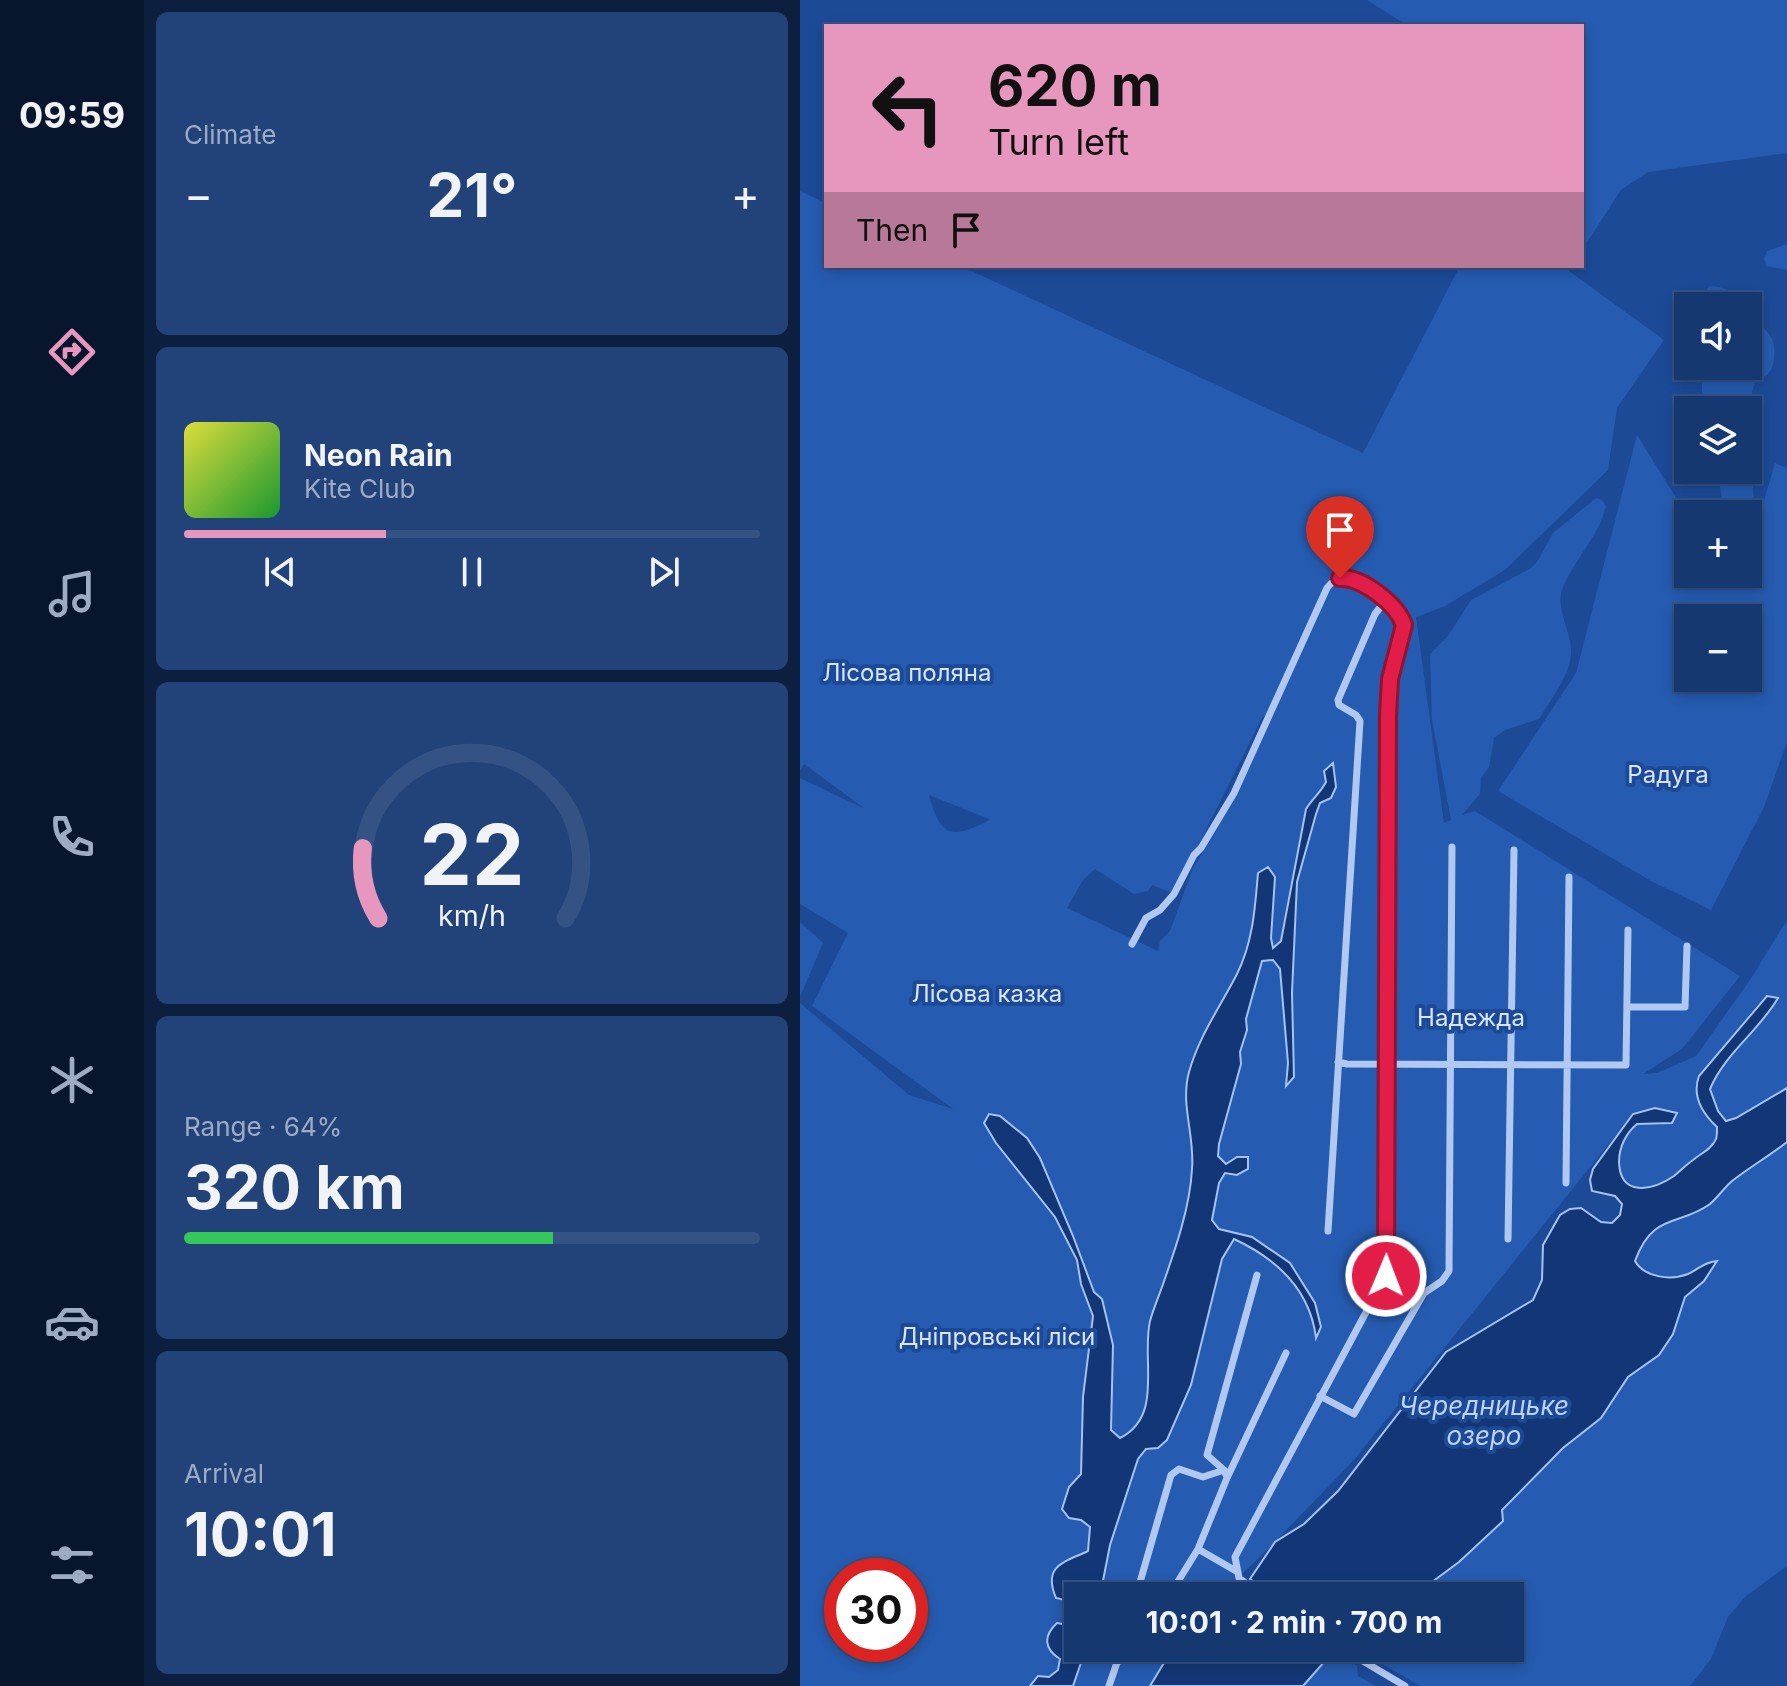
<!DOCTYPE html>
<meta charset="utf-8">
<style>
body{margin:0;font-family:Inter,sans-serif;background:#224379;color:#f1f3f6;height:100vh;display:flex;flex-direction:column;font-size:30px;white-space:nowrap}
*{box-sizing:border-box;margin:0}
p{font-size:26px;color:#9dacc3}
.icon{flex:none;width:44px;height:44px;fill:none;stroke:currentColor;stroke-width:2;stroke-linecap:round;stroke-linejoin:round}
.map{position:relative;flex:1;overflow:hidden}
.details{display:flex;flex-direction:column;gap:12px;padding:12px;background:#0c1f3e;width:656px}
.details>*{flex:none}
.hud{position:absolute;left:24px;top:24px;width:760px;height:244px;border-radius:0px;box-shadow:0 4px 12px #0003,0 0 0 2px #345284;background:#e797bd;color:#111;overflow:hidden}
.fabs{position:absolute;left:874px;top:292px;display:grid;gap:16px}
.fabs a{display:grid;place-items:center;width:88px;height:88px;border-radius:0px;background:#153871;box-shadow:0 4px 12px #0003,0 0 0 2px #345284;font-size:40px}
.speed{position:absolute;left:24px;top:1558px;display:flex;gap:16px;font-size:40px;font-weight:700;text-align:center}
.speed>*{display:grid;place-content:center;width:104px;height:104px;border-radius:50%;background:#153871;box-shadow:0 4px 12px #0003,0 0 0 2px #345284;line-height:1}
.speed .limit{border:12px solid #d22;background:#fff;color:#111}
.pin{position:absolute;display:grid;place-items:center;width:68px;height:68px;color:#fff;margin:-82px -34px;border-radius:50% 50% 50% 0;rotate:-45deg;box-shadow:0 0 8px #0007}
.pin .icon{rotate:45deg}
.me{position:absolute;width:88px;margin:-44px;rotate:1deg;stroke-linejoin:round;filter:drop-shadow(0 0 6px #0008)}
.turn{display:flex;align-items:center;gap:28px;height:168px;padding:0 32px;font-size:36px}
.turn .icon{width:104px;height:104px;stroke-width:2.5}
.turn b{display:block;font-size:56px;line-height:68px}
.then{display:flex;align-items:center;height:76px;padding:0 32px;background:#0003;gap:16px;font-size:30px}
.big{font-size:60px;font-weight:700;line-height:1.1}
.details .widget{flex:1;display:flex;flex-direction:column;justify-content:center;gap:12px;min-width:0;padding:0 28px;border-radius:12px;background:#224379}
.details .dial{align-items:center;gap:0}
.dial svg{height:208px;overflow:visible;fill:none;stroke:#345284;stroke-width:7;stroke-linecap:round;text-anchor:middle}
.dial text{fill:#f1f3f6;stroke:none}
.song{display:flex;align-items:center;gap:24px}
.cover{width:96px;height:96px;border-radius:12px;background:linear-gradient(135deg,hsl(60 70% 55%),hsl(130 70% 35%))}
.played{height:8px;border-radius:4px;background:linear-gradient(90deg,#e797bd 35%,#345284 35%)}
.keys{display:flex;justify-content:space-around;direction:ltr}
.heat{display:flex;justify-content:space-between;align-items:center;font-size:44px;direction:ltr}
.charge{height:12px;border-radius:6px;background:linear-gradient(90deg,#34c759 64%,#345284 0)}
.trip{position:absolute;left:264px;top:1582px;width:460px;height:80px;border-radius:0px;background:#153871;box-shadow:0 4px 12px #0003,0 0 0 2px #345284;font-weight:700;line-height:80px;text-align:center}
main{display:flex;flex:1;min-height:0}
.tab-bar{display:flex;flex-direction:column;width:144px;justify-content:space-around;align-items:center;background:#08162d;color:#9dacc3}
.tab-bar .icon{width:56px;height:56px}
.tab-bar .selected{color:#e797bd}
.tab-bar b{font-size:36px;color:#f1f3f6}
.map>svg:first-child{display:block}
.green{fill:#255bb0;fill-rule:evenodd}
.water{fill:#133776;stroke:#a4c3f2;stroke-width:2}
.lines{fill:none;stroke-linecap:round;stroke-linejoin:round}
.minor{stroke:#b1c9f0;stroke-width:7}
.route-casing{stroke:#92132f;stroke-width:20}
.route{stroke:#e11d48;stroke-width:14}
.labels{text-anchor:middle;stroke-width:8;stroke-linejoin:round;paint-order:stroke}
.park-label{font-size:24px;fill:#d8e5fb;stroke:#1c4a97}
.water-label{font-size:26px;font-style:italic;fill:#bdd4f6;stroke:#1c4a97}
</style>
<main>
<nav class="tab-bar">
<b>09:59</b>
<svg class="icon selected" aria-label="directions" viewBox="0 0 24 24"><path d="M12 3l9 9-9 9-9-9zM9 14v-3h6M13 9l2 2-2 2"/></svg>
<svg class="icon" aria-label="music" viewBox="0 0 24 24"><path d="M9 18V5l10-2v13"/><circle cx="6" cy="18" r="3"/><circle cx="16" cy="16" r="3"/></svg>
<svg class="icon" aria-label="phone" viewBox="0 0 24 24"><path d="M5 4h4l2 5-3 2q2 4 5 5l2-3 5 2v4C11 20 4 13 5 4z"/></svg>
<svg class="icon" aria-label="climate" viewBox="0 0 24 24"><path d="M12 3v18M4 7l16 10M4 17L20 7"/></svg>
<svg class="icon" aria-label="car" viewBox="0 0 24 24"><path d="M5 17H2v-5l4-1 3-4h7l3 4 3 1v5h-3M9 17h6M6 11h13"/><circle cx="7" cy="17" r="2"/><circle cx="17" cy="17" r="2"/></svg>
<svg class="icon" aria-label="filters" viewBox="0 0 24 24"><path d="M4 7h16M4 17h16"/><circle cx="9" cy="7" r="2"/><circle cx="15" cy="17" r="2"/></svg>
</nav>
<section class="details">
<div class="widget"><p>Climate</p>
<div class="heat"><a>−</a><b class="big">21°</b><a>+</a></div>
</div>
<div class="widget">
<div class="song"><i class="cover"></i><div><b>Neon Rain</b><p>Kite Club</p></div></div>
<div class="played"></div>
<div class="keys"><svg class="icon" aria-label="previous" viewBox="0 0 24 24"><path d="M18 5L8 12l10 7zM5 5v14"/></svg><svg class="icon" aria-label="pause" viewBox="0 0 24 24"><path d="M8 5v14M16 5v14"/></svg><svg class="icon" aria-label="next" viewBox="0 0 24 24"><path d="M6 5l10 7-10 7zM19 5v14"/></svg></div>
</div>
<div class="widget dial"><svg viewBox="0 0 100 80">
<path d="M14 69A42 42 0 1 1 86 69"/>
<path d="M14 69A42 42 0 0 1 8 42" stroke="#e797bd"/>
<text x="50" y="56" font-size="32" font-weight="700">22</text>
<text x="50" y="72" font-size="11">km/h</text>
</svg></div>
<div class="widget"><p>Range · 64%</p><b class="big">320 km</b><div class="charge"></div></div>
<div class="widget"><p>Arrival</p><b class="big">10:01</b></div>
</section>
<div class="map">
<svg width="987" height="1686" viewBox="0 0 987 1686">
<rect width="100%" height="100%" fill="#1c4a97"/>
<path class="green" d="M567,0H987V153L848,172L821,190L782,250V26H608Z
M0,191L26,203V266H161L563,453L660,266H771L769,271L864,340L817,408L808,470L705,570L645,606L616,617L644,823L651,820L632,720L630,654L648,636L671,600L731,568L737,562L753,533L796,498L802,500L806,506C799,536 775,559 763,587C754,609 772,631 771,653C770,676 750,700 739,719L705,730L694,738L689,767L681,778L680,794L662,815L675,811L940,976L882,1049L843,1074L857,1073L896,1056L950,980L987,920V1088L936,1118L925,1121L918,1111L910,1089C925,1053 959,1032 978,999L958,1004L899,1076L895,1087L908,1119L917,1127C917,1130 917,1137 916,1139C912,1149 901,1154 893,1160C886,1165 881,1171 874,1176C852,1190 820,1197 819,1162C819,1147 826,1134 837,1124L860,1125L877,1114L866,1111L833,1114L553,1461L467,1550L419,1596H278V1648H373L350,1686H0V1003L109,1095L153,1109L12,1006L48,933L0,904V778L65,809L4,764L0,771ZM463,716L468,718L415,833L393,868L370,931L360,941L358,951L267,908L283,880L295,869L334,894L348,891L352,885L374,894ZM129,795L189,819L190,820C152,839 141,839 129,795ZM42,1576H110V1644H42Z
M987,244V270L966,266L964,259L967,251Z
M909,286C926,287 935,292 944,306H898Z
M948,311C961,330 978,332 974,359C972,373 967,376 955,382C943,414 953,490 957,525L975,463L987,468V742L964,807L911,910L851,881L698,791L776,673L837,435L888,517V574H948L952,548L948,551V514H925L917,470H948V410H903L901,366H948ZM888,618H948V678H888Z
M0,922L23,943L0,997Z
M987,1142V1566L946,1596L928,1617L911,1659L890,1686H620L566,1654L564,1648H710V1596H613C645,1573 677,1550 703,1521L702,1510L763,1448L801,1418L828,1377L859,1355L873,1334L885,1297L904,1281L917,1262C904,1261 899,1269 887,1274C870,1281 844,1277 834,1261L839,1249L855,1230L865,1222L911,1203L928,1184Z
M533,1652L557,1666L558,1676L576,1686H503Z"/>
<path class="water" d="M533,763L536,787L531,798L520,803L516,814L497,882L492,993L494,1077L486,1086L488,1063L480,969L473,960L462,961L446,1019L447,1030L440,1052L441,1064L419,1144L418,1156L426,1164L437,1157H448V1169L437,1175L425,1173L419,1183L412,1220L419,1229L452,1237L490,1263L515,1303L521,1327L516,1338C510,1289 477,1259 434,1239L422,1259L391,1385L367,1440L358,1448L346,1449L338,1459L310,1545L300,1596H278V1603L256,1598C242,1565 265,1562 288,1551L290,1527L281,1520L269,1518L262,1509L269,1487L281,1474L283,1397L293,1316L281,1284L277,1260L255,1217L196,1143L184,1123L189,1114L200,1116L227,1138L240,1158L273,1236L294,1292L302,1299L313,1345L311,1430L320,1438C364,1416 341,1360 350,1321C353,1310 358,1298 362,1287C375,1250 390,1208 392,1169C395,1135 380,1105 389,1072C399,1036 420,1007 437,974C453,942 455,908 458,873L468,867L475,877L471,938L473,948L481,941L506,809C512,799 521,792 526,782L524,771Z
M967,996L978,998C959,1031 925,1053 910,1089L918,1111L926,1121L936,1118L987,1088V1142C969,1156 950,1167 932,1181C924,1188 918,1197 910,1204C878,1227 853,1212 835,1261C844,1277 870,1281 888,1274C899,1269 904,1262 917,1261L904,1281L885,1297L873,1334L859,1355L828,1377L801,1418L763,1448L702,1510L703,1521L659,1562L613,1596H475L450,1579L475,1542L504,1524L538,1491L646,1352L733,1300L742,1280L743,1245L760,1215L770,1209L781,1208L801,1222L812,1223L820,1215L822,1204L815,1196L792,1191L790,1180L793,1169L833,1114L855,1108L877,1113L872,1123L837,1124C826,1133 819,1147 819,1162C820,1197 852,1191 874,1176C880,1171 886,1165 893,1160C900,1154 912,1149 916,1139C917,1137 917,1130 917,1127C902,1113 892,1095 899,1076Z
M257,1623L278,1627V1648H286L273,1686H230L238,1676L249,1677L258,1670L260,1659C244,1649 243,1636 257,1623Z
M373,1648H527L533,1652L503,1686H350Z"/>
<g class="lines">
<path class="minor" d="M332,944L346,918L360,910L374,894L394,855L401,848L434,793L527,588C547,560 597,603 604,625L592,669L589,691L587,1273L435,1557L439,1578L463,1596
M828,1007H885L887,946
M538,1062L547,1064L826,1065L828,930
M766,1183L769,877
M528,1231L560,721L556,715L539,705L538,700L575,614L585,601
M708,1239L714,850
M520,1396L554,1414L624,1293L642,1281L649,1271L652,847
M427,1477L424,1470L407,1455L457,1275
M398,1549L436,1571
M336,1596L371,1475L379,1469L403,1477L424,1470
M369,1596L398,1549L427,1478L486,1353
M541,1648L605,1686
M320,1661L334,1648
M309,1686L322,1648"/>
</g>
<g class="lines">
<defs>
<path id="route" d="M540,578C562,577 597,604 604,625L590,679L588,716L586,1276"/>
</defs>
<use href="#route" class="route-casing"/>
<use href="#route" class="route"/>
</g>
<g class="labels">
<g class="park-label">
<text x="107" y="681">Лісова поляна</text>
<text x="868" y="783">Радуга</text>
<text x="187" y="1002">Лісова казка</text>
<text x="671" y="1026">Надежда</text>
<text x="197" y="1345">Дніпровські ліси</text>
</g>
<g class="water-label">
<text x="684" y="1415">Чередницьке<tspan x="684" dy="30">озеро</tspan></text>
</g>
</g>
</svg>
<div class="fabs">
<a><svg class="icon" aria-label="sound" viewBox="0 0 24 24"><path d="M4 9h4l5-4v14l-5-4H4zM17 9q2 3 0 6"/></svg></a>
<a><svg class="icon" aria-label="layers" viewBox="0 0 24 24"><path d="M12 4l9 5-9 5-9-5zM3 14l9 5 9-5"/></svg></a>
<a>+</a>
<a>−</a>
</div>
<div class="speed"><div class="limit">30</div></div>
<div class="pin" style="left:540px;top:578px;background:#d93025"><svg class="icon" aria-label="arrive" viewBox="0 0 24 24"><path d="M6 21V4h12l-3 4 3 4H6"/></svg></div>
<svg class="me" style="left:586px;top:1276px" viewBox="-20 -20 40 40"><circle r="17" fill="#e11d48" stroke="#fff" stroke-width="3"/><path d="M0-11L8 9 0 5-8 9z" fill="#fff"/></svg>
<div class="trip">10:01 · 2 min · 700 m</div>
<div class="hud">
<div class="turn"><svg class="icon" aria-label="left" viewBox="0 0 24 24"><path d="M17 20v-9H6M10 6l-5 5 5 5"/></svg><div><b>620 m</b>Turn left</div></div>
<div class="then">Then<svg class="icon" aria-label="arrive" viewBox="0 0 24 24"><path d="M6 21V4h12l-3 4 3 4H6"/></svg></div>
</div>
</div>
</main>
